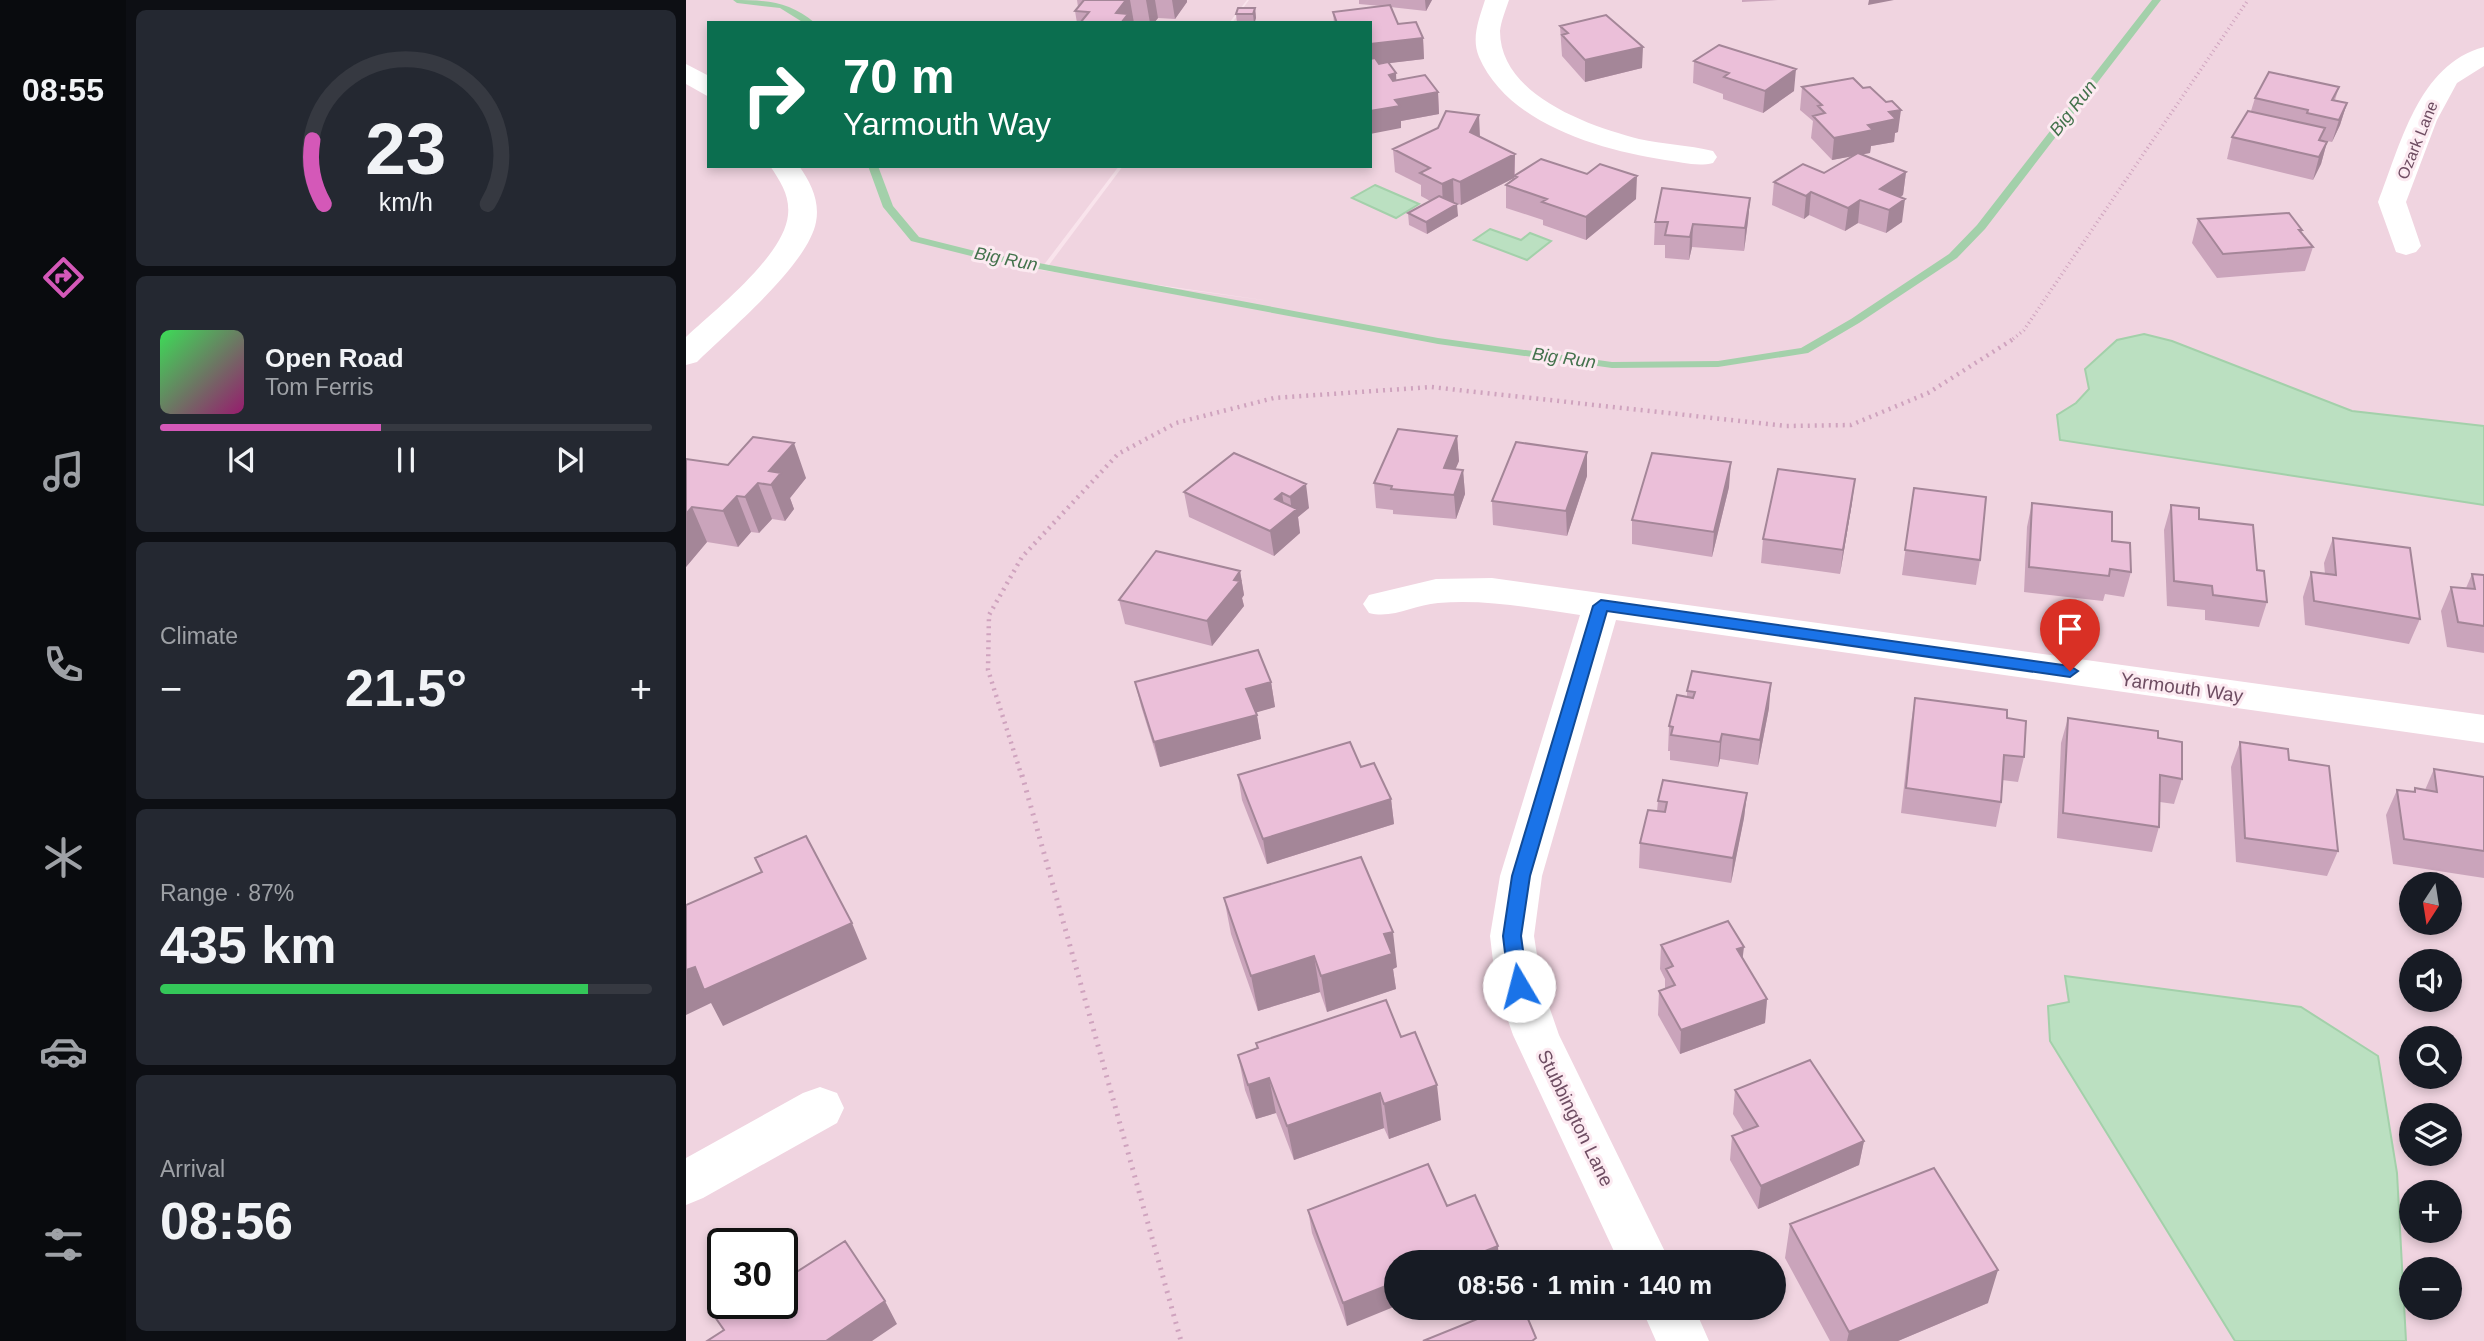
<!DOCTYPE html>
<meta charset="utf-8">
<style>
body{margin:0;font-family:Helvetica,sans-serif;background:#242831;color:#f1f3f6;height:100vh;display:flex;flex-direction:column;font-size:26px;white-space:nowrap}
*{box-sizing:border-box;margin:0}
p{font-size:23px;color:#9ea1a6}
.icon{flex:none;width:38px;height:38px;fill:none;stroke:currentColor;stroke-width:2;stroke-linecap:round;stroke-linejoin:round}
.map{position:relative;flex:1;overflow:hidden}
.drawer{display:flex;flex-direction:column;gap:10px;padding:10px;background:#0d0f14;width:560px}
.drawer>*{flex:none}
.top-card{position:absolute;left:21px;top:21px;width:665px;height:147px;border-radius:0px;box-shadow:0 4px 10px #0003;background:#0b6e4f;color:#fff;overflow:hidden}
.needle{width:46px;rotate:192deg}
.controls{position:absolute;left:1713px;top:872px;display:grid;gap:14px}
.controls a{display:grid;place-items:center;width:63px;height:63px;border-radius:50%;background:#171b24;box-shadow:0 4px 10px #0003;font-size:35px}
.speed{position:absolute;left:21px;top:1228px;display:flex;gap:14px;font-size:35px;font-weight:700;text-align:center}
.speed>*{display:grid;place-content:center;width:91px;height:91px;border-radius:50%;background:#171b24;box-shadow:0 4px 10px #0003;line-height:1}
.speed .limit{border:4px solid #111;border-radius:10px;background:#fff;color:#111}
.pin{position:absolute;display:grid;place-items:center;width:60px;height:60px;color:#fff;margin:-72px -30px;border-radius:50% 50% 50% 0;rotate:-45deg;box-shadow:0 0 7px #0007}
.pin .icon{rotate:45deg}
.me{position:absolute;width:77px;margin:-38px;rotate:352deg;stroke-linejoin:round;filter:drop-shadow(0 0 5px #0008)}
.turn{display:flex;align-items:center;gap:24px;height:147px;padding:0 21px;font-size:32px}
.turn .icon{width:91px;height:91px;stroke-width:2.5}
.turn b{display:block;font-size:49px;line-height:60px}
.big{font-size:52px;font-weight:800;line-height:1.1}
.drawer .tile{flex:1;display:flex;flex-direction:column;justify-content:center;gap:10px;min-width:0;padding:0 24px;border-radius:10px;background:#242831}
.drawer .dial{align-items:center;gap:0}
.dial svg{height:182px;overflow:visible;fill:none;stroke:#363941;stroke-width:7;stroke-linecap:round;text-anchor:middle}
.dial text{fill:#f1f3f6;stroke:none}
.song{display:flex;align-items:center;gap:21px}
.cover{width:84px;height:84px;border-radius:10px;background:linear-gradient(135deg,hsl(130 70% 55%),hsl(320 70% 35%))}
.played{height:7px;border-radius:4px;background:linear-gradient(90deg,#d458b8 45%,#363941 45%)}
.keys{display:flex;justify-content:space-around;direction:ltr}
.heat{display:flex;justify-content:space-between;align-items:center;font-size:38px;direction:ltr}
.charge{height:10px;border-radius:5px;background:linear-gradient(90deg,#34c759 87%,#363941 0)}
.trip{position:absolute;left:698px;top:1250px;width:402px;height:70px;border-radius:35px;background:#171b24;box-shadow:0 4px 10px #0003;font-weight:800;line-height:70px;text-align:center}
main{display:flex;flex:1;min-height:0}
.tab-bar{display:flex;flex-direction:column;width:126px;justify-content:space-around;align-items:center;background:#090b0e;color:#9ea1a6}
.tab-bar .icon{width:49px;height:49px}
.tab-bar .active{color:#d458b8}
.tab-bar b{font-size:32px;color:#f1f3f6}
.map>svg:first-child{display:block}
.residential{fill:#f0d4e0;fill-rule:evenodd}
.water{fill:#bbe0c1;stroke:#a3d0aa;stroke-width:2}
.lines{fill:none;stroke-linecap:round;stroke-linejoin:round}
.stream{fill:#a3d0aa;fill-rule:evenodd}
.path-far2{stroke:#cfa3be;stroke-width:3.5;stroke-dasharray:1 3.5;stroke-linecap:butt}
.path-far1{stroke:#cfa3be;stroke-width:4.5;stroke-dasharray:2 5;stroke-linecap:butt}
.path{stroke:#cfa3be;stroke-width:5;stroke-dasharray:2 6;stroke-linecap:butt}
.minor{fill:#fff;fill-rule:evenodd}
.wall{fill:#caa4bb}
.shaded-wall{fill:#a48698}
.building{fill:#ebbfd9;stroke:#a48698;stroke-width:2}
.route{fill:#1a73e8;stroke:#114b97;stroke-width:2}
.labels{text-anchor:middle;stroke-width:6;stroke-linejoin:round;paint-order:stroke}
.far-street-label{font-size:16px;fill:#6e4d62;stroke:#fceaf1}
.far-water-label{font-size:18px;font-style:italic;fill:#43724c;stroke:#fceaf1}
.street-label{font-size:19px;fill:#6e4d62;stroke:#fceaf1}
</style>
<main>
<nav class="tab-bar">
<b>08:55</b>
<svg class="icon active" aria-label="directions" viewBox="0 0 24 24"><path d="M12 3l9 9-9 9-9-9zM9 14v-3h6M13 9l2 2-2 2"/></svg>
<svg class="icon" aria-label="music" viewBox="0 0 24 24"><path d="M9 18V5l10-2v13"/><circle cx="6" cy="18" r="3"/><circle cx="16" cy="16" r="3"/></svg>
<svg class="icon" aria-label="phone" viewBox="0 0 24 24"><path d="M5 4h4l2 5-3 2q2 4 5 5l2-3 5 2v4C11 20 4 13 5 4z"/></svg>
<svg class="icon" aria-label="climate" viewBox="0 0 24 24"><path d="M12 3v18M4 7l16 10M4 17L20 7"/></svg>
<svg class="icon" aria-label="car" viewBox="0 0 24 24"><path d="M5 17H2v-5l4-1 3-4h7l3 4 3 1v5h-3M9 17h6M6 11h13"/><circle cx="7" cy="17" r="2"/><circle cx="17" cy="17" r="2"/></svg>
<svg class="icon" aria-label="filters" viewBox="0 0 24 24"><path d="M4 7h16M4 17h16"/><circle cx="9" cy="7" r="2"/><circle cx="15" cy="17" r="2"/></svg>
</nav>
<section class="drawer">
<div class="tile dial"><svg viewBox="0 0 100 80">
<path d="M14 69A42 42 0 1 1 86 69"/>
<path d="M14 69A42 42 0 0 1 9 41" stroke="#d458b8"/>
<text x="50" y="56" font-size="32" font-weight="700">23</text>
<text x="50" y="72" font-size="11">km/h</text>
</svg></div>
<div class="tile">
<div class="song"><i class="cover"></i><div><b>Open Road</b><p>Tom Ferris</p></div></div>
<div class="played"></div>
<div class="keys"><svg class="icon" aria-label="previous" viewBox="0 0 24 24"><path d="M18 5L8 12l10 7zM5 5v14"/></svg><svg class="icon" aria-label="pause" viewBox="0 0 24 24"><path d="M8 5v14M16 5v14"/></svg><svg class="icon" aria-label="next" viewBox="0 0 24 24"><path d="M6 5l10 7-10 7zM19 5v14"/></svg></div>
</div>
<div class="tile"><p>Climate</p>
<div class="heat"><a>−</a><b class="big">21.5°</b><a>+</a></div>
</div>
<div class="tile"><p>Range · 87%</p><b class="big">435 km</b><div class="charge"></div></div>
<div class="tile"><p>Arrival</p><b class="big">08:56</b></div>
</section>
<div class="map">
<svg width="1798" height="1341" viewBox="0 0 1798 1341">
<rect width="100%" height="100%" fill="#f9e4ec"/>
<path class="residential" d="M0,0H561L543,23H23V166H433L354,270L591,302L360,269L437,166H684V23H546L563,0H1798V1341H0ZM1726,884H1764V922H1726ZM1726,961H1764V999H1726ZM1726,1038H1764V1076H1726ZM1726,1115H1764V1153H1726ZM1726,1192H1764V1230H1726ZM37,1244H96V1304H37ZM710,1262H1088V1307H710ZM1726,1269H1764V1307H1726Z"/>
<path class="water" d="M689,185L733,204L710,218L666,198Z
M804,229L835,240L844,233L865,241L841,260L788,240Z
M1458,334L1486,341L1666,411L1798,426V505L1374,440L1371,415L1390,403L1403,389L1399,369L1431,340Z
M1379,976L1615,1007L1692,1056L1711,1173L1720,1341H1549L1364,1041L1362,1006L1383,1002Z"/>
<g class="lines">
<path class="stream" d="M47,0C80,0 103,1 129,23H118L94,8L51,3Z
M1466,0H1475L1299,229L1271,258L1173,323L1122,353L1032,367L926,368L752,344L289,257L225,241L197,207L182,166H192L207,206L233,237L289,251L752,338L926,362L1032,361L1115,348L1165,319L1263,254L1291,225Z"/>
<path class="path-far2" d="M1327,339L1338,330L1562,0"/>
<path class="path-far1" d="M336,777L302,670L303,615L336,557L432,454L490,423L588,398L745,387L1100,426L1165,425L1242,393L1329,338"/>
<path class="path" d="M336,775L495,1341"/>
<path class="minor" d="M799,0H823C820,9 815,21 814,31C814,95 902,126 953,139C977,144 1002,145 1027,151L1031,157L1027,163C1011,167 995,162 979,160C914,150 822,124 793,57C785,38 793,19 799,0Z
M1798,47V66L1771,83L1751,120L1720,202L1735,246L1730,252L1720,255L1710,252L1692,202C1714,147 1732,64 1798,47Z
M0,64L23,76V97L0,84Z
M84,166H113C125,183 134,201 130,222C122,265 43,330 11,362L0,365V337C29,310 98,256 102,215C104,196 95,182 84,166Z
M806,578L1798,715V743L930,620L856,876L848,936L856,986L873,1035L984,1262H933L827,1035L810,986L804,936L814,876L894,615C847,608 800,599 752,603C728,605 707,619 683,613L677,604L683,595L750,579Z
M134,1087L151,1093L158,1108L151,1123L17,1198L0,1205V1158L117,1093Z
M955,1307H1008L1023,1341H970Z"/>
</g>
<path class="wall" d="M391,0H501V2L489,19L472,18L468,23H391L389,11L392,7Z
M673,0H746L740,11L704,7L712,24L737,38L738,59L703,63L710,80L752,92L753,114L715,121V128L684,23H648L647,12L695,6L673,4Z
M1056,0H1092L1056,2Z
M569,8L570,18L569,23H551L550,14Z
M874,26L956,68L899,82L876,56Z
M1008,61L1108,91L1077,113L1037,99V94L1007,83Z
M1116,87L1212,132L1209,133L1208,142L1185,146L1184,153L1176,154L1220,172L1217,195L1214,197L1216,222L1200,233L1172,223L1159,231L1123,215L1118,219L1086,205L1088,182L1138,173L1166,156L1146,160L1125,138L1127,121L1114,110Z
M1653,87L1649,100L1661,103L1654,125L1646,142L1636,140L1641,142L1635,164L1627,180L1541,159L1546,137L1565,111L1569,98Z
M794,137L829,154V175L950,199L900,240L857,225V220L820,208V185L828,178L775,205L768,202H767L772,216L741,234L723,225L722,213L744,201L735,196V185L709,172L707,149Z
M1064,198L1062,221L1058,251L1006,247L1003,260L979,258V245H968L969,222Z
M1512,219L1616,230L1615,233L1627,247L1619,271L1531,278L1506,243Z
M771,436L773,461L769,469L777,470L779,494L770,519L707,514V510L690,508L688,483Z
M901,452V476L881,536L807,525L806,501Z
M548,453L623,508L612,517L614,533L588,556L503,517L498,492Z
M0,459L120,478L104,498L108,509L99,521L86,519L73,533L65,532L52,547L21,542L0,567Z
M1043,487L1026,557L946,544V520Z
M1228,488L1294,560L1290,585L1216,575Z
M1166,503L1154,574L1075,563L1077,539Z
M1346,503L1426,541L1445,572L1438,597L1419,594L1417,601L1338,592L1341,527Z
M1485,505L1513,519L1571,570L1581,602L1573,627L1519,620V610L1481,606L1478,530Z
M1647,538L1734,619L1723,644L1619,625L1617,597L1625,572L1639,574L1638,563Z
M554,571L558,595L556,598L558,606L526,646L439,624L433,600Z
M1786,574L1798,575V653L1761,647L1755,611L1765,587L1780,588Z
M449,682H585L589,707L570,712L575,739L474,767L455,706Z
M1001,691L1083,708L1072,765L1034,759L1032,767L984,760V751H982L983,726L1001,697Z
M1229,698L1321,718L1338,757L1332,782L1316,780L1315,802L1310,827L1215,813L1225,723Z
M1382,718L1472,738L1496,779L1488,804L1474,802L1473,827L1466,852L1371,838L1375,743Z
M1554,742L1603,760L1652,851L1641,876L1550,862L1545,767Z
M1748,769L1798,777V878L1707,864L1700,815L1711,790L1727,792L1729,788L1739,790Z
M552,775L705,799L708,824L581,864L556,800Z
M1061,793L1058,818L1045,883L953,868L954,843L971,811L972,801Z
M538,898L711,967L707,969L710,989L641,1012L634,992L572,1011L545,934Z
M975,945L1057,959L1081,999L1079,1023L994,1054L972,1015L973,991L979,988V979L974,969Z
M715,1037L755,1120L703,1139L698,1128L608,1160L590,1113L570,1119L559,1090L552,1055L571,1048L570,1043Z
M1049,1090L1178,1141L1173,1165L1072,1209L1044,1160L1046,1136L1058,1132L1047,1114Z
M761,1206L813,1262H710L661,1326L626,1233L622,1210Z
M1104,1224L1302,1303L1212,1341H1144L1099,1258Z"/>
<path class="shaded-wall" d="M440,0H444L448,23H431L430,13Z
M460,0H469L472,18L468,23H464Z
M486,0H501V2L489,19Z
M739,0H746L740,11Z
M1183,0H1208L1182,5Z
M569,8L570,18L568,23L567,14Z
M737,38L738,59L688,65L684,74V44Z
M957,47L956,68L899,82V60Z
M1110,69L1108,91L1077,113L1079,91Z
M710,73L711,95L703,75Z
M752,92L753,114L715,121V128L684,134V111L709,100Z
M1661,103L1654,125L1646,142L1653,120Z
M1215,110L1212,132L1209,133L1208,142L1185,146L1184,153L1146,160L1148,138L1182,125L1203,112Z
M793,115L794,137L784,132Z
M1641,142L1635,164L1627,180L1633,157Z
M829,154L828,178L775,205L774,182Z
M1220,172L1217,195L1198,208L1194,189Z
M951,176L950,199L900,240V217Z
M767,179L768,202L757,207L756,184Z
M1125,192L1123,215L1118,219L1120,196Z
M1064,198L1062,221L1058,251L1059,228Z
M1219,199L1216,222L1200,233L1203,210Z
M1174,200L1172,223L1159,231L1162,208Z
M771,204L772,216L741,234L740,222Z
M1007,224L1006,247L1003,260L1004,237Z
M771,436L773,461L760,492L758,468Z
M108,443L120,478L104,498L108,509L99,521L85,485L83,471Z
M901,452V476L881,536L880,511Z
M1045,462L1043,487L1026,557L1028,532Z
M777,470L779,494L770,519L768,495Z
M1169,479L1166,503L1154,574L1157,550Z
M72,483L86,519L73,533L59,497Z
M620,484L623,508L612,517L614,533L588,556L584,531L589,499L596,493L600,518L606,513L604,497Z
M51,496L65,532L52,547L37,511Z
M6,507L21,542L0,567V514Z
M554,571L558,595L556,598L558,606L526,646L521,621Z
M585,682L589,707L565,714L560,689Z
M1085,683L1083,708L1072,765L1074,740Z
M571,715L575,739L474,767L468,742Z
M1036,734L1034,759L1032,767L1034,742Z
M1061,793L1058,818L1045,883L1047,858Z
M705,799L708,824L581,864L577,839Z
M166,923L181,959L37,1026L25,1003L0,1015V970L9,967Z
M707,932L711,967L707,969L710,989L641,1012L635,976L698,934Z
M1058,947L1055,971L1051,949Z
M628,956L634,992L572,1011L565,976Z
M1081,999L1079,1023L994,1054L995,1030Z
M583,1078L590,1113L570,1119L562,1085Z
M751,1085L755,1120L703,1139L698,1104Z
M694,1093L698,1128L608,1160L601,1126Z
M1178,1141L1173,1165L1072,1209L1075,1186Z
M812,1246L813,1262H774V1261Z
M772,1257L773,1262H760Z
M1312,1270L1302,1303L1212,1341H1161L1163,1332Z
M710,1282V1306L661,1326L657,1303Z
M199,1301L211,1324L186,1341H140Z"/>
<path class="building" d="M398,0H440L430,13L442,14L435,23H394L403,12L389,11Z
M704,5L712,24L730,22L737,38L684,44V23H651L647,12Z
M552,8H569L567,14H550Z
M920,15L957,47L899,60L876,35L882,33L874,26Z
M1033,45L1110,69L1079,91L1038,77L1043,73L1008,61Z
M689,58L693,64L702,62L710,73L703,75L707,81L739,75L752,92L709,100L714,106L684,111V59Z
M1583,72L1653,87L1646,100L1661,103L1653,120L1621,113L1622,110L1569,98Z
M1167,78L1177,88L1184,87L1200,102L1206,101L1215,110L1203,112L1210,119L1182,125L1187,130L1148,138L1127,116L1139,113L1132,106L1136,105L1116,87Z
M760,111L793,115L784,132L829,154L774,182L767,179L756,184L734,173L744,168L707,149L752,128Z
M1562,111L1639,128L1633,140L1641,142L1633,157L1546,137Z
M1172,153L1220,172L1194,189L1219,199L1203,210L1174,200L1162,208L1125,192L1120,196L1088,182L1117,164L1138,173Z
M855,159L901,174L914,164L951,176L900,217L856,202L861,199L820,185L831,177L828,176Z
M976,188L1064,198L1059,228L1007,224L1004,237L979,235L982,222H969Z
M753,196L771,204L740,222L722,213Z
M1603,213L1616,230H1613L1627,247L1537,254L1512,219Z
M712,429L771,436L758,468L777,470L768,495L705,489L706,486L688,483Z
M67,437L108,443L83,471L95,473L85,485L72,483L59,497L51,496L37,511L6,507L0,514V459L42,465Z
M830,442L901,452L880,511L806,501Z
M548,453L620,484L604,497L596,493L589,499L611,509L584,531L498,492Z
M966,453L1045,462L1028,532L946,520Z
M1092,469L1169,479L1157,550L1077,539Z
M1228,488L1300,497L1294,560L1219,550Z
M1346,503L1426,512V541L1444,543L1445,572L1424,569L1423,576L1343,567Z
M1485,505L1513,508V519L1567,525L1571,570L1578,571L1581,602L1527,595L1526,586L1488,581Z
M1647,538L1724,548L1734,619L1628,601L1625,572L1650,575Z
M470,551L554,571L548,580L554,581L521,621L433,600Z
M1786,574L1798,575V626L1772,622L1765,587L1789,589Z
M572,650L585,682L560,689L571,715L468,742L449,682Z
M1006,671L1085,683L1074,740L1036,734L1034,742L985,735L987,727L983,726L991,695L1007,698L1009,692L1001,691Z
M1229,698L1321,710V718L1340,721L1338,757L1318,755L1315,802L1220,788Z
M1382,718L1472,731V738L1496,742V779L1474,775L1473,827L1377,813Z
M664,742L675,767L688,763L705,799L577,839L552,775Z
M1554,742L1602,749L1603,760L1643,766L1652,851L1559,838Z
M1748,769L1798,777V851L1718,839L1711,790L1729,792V788L1751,792Z
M977,780L1061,793L1047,858L954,843L962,810L979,812L981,802L972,801Z
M120,836L166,923L18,990L9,967L0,970V905L76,872L69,858Z
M675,857L707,932L698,934L706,954L635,976L628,956L565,976L538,898Z
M1042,921L1058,947L1051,949L1081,999L995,1030L973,991L989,985L980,969L987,966L975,945Z
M700,1000L715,1037L729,1032L751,1085L698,1104L694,1093L601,1126L583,1078L562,1085L552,1055L572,1048L570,1043Z
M1124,1060L1178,1141L1075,1186L1046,1136L1072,1126L1049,1090Z
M742,1164L761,1206L789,1195L812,1246L774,1261L772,1257L760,1262H710V1282L657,1303L622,1210Z
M1248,1168L1312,1270L1163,1332L1104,1224Z
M159,1241L199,1301L140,1341H21L38,1330L29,1317L50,1304H96V1277L98,1280Z
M821,1307H837L850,1338L846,1341H737Z"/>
<path class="route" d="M915,600L1384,666L1392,671L1384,677L921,611L844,876L835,936L842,986L833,993L823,986L817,936L826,876L907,606Z"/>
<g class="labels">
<g class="far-street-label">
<text transform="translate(1731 140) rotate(-68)" y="6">Ozark Lane</text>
</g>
<g class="far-water-label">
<text transform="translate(1387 108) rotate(-52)" y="6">Big Run</text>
<text transform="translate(320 259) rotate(11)" y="6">Big Run</text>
<text transform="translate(878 358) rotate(8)" y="6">Big Run</text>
</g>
<g class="street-label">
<text transform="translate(1496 687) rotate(8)" y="7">Yarmouth Way</text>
<text transform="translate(890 1118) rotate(64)" y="7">Stubbington Lane</text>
</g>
</g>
</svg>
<div class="controls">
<a><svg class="needle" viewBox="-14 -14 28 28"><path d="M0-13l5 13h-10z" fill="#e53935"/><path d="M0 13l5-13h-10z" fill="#9ea1a6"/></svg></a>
<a><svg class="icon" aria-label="sound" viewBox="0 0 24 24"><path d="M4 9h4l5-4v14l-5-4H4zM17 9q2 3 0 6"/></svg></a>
<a><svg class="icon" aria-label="search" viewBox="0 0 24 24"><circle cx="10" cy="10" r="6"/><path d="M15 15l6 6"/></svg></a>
<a><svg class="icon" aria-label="layers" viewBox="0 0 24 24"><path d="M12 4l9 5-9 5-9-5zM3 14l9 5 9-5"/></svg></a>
<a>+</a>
<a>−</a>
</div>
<div class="speed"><div class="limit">30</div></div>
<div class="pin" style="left:1384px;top:671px;background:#d93025"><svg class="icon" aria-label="arrive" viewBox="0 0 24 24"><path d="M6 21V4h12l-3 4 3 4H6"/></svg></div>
<svg class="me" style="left:833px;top:986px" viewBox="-20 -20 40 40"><circle r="19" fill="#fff"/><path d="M0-13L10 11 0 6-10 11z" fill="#1a73e8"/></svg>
<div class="trip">08:56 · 1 min · 140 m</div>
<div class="top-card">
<div class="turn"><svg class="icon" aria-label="right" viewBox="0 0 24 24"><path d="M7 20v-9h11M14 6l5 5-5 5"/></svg><div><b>70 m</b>Yarmouth Way</div></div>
</div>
</div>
</main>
